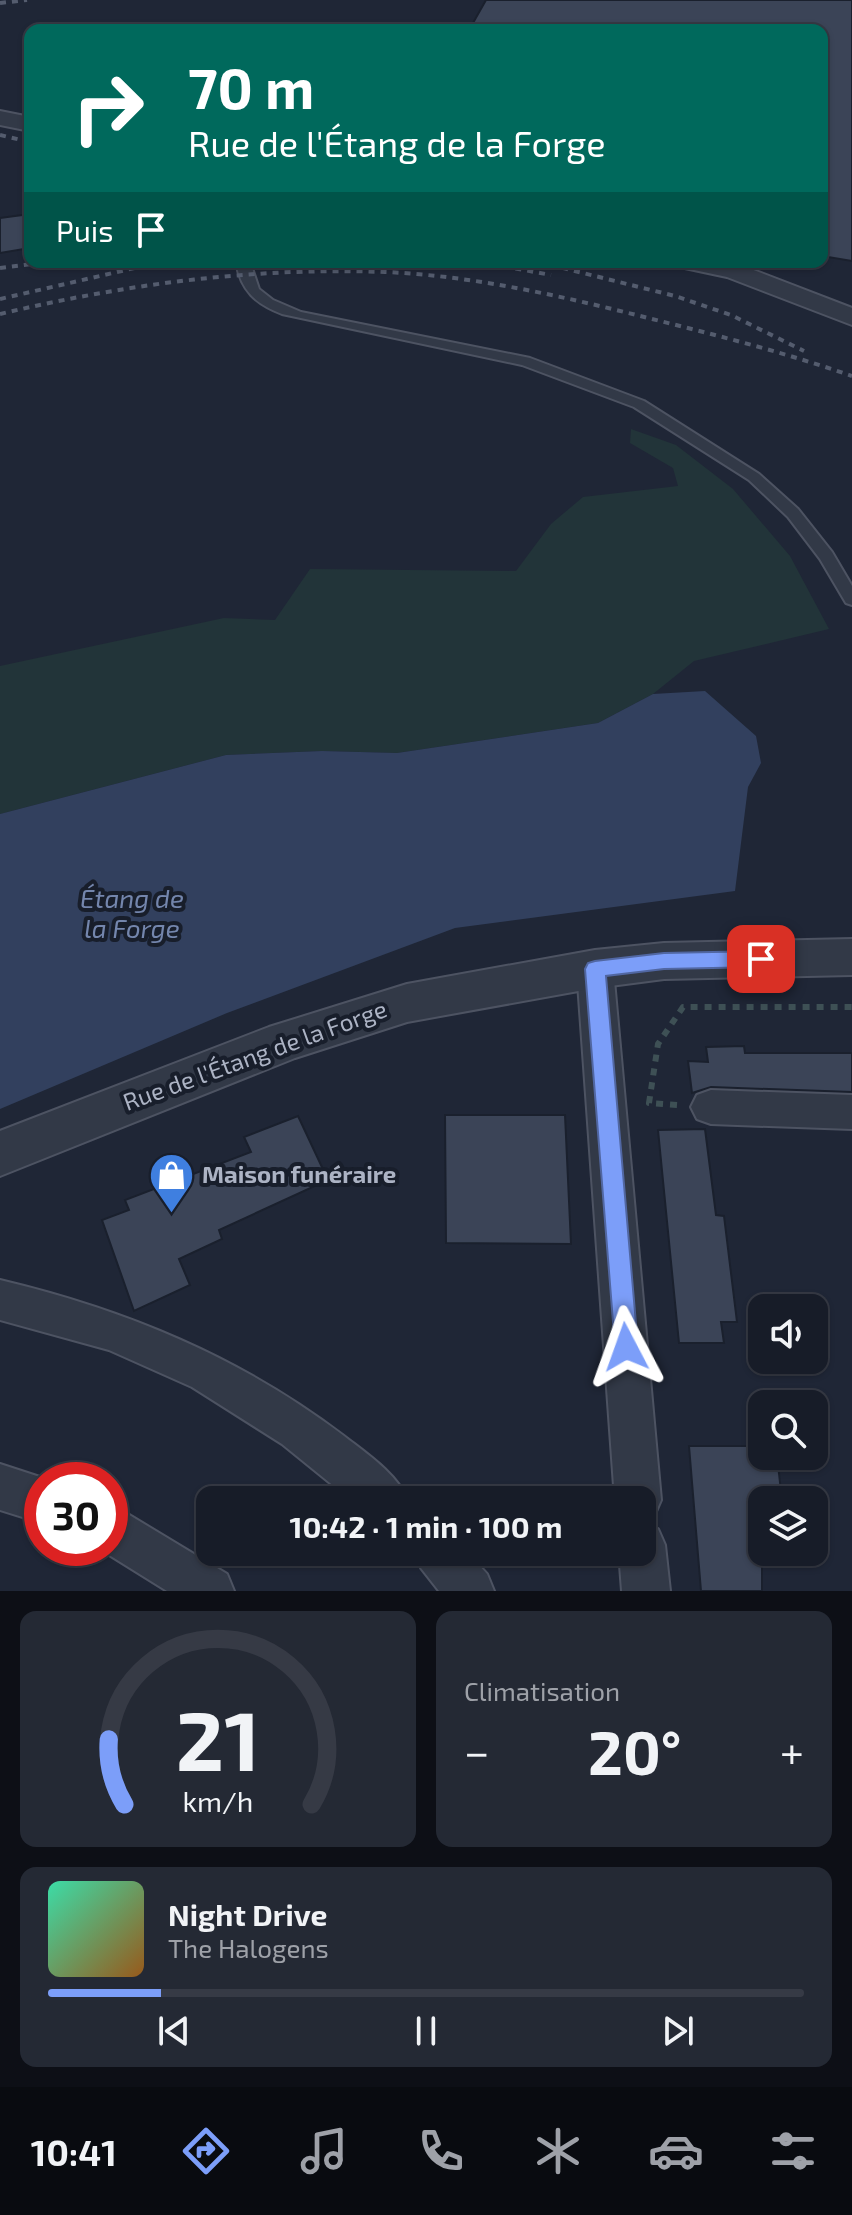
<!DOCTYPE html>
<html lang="fr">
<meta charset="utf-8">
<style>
body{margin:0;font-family:"Exo 2",sans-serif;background:#242934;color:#f1f3f6;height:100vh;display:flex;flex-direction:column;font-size:30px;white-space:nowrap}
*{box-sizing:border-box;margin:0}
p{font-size:26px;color:#9ea1a8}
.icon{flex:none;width:44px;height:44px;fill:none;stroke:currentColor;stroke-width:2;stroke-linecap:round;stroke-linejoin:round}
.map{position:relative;height:1591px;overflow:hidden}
.drawer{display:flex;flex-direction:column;gap:20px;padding:20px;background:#0d0f16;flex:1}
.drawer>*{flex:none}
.banner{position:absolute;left:24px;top:24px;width:804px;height:244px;border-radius:16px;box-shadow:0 2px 6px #0004,0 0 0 2px #363a45;background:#00695c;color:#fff;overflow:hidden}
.tools{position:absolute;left:748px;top:1294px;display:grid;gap:16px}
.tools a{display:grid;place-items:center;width:80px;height:80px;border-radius:16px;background:#171c28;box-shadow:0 2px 6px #0004,0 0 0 2px #363a45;font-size:40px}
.speed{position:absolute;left:24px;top:1462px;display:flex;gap:16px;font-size:40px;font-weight:700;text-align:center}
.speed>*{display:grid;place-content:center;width:104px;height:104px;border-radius:50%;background:#171c28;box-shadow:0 2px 6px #0004,0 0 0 2px #363a45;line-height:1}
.speed .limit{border:12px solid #d22;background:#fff;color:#111}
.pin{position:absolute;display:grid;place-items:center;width:68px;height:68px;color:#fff;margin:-34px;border-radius:16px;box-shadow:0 4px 12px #0006}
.me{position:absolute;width:88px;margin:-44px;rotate:356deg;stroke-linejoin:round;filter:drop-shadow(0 0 6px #0008)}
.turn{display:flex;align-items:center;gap:28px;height:168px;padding:0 32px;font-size:36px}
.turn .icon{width:104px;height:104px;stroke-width:2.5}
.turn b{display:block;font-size:56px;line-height:68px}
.then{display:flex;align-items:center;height:76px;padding:0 32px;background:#0003;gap:16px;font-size:30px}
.big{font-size:60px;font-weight:700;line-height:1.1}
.drawer .widget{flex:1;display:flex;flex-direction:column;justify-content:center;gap:12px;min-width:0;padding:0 28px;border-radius:16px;background:#242934}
.drawer .dial{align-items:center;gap:0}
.dial svg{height:208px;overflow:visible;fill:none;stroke:#363a45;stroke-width:7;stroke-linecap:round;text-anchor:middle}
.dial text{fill:#f1f3f6;stroke:none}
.song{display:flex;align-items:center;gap:24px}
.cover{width:96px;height:96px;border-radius:12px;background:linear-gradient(135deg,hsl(160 70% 55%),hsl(30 70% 35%))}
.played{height:8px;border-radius:4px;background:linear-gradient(90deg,#7c9ef9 15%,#363a45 15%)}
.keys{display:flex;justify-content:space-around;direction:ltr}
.heat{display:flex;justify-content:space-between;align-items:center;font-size:44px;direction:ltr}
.drawer .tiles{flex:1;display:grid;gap:20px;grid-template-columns:1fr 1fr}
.widget:last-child{grid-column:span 2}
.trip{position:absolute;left:196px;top:1486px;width:460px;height:80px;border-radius:16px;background:#171c28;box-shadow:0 2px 6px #0004,0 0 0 2px #363a45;font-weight:700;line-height:80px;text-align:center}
.tabs{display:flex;height:128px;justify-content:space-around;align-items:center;background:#090b10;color:#9ea1a8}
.tabs .icon{width:56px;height:56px}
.tabs .active{color:#7c9ef9}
.tabs b{font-size:36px;color:#f1f3f6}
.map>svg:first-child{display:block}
.green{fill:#223439}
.water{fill:#32405e}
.building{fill:#3b4457;stroke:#1a202d;stroke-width:2}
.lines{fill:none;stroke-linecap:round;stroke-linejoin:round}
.service-casing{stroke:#4d5362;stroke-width:4}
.minor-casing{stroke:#4d5362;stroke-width:4}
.tertiary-casing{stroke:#4d5362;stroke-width:4}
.path{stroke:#3e5055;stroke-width:6;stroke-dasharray:7 7;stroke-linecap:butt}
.service{fill:#323947;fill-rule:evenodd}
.minor{fill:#323947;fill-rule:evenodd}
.tertiary{fill:#323947;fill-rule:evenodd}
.rail{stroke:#545c6e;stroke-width:4;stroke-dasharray:6 6;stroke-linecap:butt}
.route{fill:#7c9ef9;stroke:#5167a2;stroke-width:2}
.labels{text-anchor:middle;stroke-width:8;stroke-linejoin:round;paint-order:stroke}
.street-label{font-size:24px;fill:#acb3c4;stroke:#181e2b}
.poi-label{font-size:24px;font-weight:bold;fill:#acb3c4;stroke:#181e2b;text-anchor:start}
.water-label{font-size:26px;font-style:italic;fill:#7486ad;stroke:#181e2b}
</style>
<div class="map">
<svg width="852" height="1591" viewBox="0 0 852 1591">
<rect width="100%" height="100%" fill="#1f2636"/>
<path class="green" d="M631,429L676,445L733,489L790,556L829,629L694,661L653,694L598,723L397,753L322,751L226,755L0,814V666L224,618L275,620L310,569L516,571L551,524L583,497L678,486L673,468L630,443Z"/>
<path class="water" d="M705,691L756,736L761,763L748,787L735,891L455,928L227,1013L0,1109V814L226,755L322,751L397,753L598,723L653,694Z"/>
<path class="building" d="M486,0H852V261L822,256V30H469Z
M30,214V248L0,253V218Z
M744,1046L745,1053H852V1092L711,1087L692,1093L688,1061L708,1062L706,1047Z
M445,1115H565L571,1244L446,1243Z
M298,1116L328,1180L219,1230L222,1239L179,1259L190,1285L134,1311L102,1220L129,1210L125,1200L251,1152L244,1137Z
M705,1129L716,1215L724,1216L737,1322H721L724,1343H679L658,1130Z
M689,1446H762V1456H777L782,1500H762V1591H701Z"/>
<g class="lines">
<defs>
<path id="service" d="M236,262H250L259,289L273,300L301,312L530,358L644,401L759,474L798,509L832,552L852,586V605L846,603L820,559L788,517L749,480L634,407L522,365L282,314C256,304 241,291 236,262Z"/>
<path id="minor" d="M0,111L30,117V131L0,125Z
M676,262H727L743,266L852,308V325L727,277L680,267Z
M595,954L608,958L613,969L661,1500L654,1516L642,1521V1500H615L577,969L582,958Z
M711,1090L852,1095V1129L711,1124L697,1119L691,1107L697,1095Z
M0,1280C126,1310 240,1357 344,1436C367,1454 396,1473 408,1500H351L282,1444L192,1387L109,1350L0,1320Z
M0,1464L49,1480H42V1523L0,1510Z
M110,1506L126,1513L227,1574L234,1591H167L98,1548H110Z
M642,1522L658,1529L665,1545L670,1591H622L619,1552H642Z
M414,1552H467L487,1574L494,1591H439L421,1568Z"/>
<path id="tertiary" d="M852,939V975L664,979L595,988L407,1022L295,1058L0,1176V1131L269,1027L407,984L595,950L664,943Z"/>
</defs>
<use href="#service" class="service-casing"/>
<use href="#minor" class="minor-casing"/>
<use href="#tertiary" class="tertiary-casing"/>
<path class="path" d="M677,1105L649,1103L658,1044L683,1007H852"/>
<use href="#service" class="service"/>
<use href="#minor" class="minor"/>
<use href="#tertiary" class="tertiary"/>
<path class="rail" d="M0,3L27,0
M0,135L30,142
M480,262L551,275
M539,262L675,296L731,315L804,351
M0,268L48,262
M0,299L152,264L177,262
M0,314C126,284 255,267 385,272C478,276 570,298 660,321C724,337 789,354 852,376"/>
</g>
<path class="route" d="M761,951L768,953L771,959L768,964L761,967L664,969L606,976L638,1347L635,1354L626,1358L618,1354L615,1347L585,969L588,963L595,961L664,953Z"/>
<defs>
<symbol id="shop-pin" viewBox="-11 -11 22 30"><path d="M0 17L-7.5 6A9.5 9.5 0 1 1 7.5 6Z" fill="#3f7fe0" stroke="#181e2b"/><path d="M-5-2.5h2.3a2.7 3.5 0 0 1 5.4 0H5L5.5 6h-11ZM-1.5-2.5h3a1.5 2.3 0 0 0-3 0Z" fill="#fff"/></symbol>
</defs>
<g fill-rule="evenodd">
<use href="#shop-pin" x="146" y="1150" width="51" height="69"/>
</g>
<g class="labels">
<g class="street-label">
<text transform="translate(255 1056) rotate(-20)" y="8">Rue de l'Étang de la Forge</text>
</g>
<g class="poi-label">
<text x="202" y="1183">Maison funéraire</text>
</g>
<g class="water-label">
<text x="132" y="908">Étang de<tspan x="132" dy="30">la Forge</tspan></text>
</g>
</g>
</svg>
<div class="tools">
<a><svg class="icon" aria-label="sound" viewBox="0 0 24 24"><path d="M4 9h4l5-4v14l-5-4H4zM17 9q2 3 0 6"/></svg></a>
<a><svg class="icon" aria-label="search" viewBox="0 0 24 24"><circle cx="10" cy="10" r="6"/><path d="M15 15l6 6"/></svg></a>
<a><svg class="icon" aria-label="layers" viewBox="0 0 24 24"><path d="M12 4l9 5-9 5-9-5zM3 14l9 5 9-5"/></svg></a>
</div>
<div class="speed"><div class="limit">30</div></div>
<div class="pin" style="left:761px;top:959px;background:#d93025"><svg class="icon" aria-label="arrive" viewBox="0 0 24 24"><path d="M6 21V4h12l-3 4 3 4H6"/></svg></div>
<svg class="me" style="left:626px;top:1347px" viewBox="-20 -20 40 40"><path d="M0-17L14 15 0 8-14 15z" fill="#7c9ef9" stroke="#fff" stroke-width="4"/></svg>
<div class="trip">10:42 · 1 min · 100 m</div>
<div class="banner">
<div class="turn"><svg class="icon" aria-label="right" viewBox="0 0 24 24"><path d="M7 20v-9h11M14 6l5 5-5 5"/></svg><div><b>70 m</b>Rue de l'Étang de la Forge</div></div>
<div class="then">Puis<svg class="icon" aria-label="arrive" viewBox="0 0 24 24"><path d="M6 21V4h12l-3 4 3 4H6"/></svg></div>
</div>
</div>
<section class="drawer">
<div class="tiles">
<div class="widget dial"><svg viewBox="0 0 100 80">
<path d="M14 69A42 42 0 1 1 86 69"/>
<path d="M14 69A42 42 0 0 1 8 44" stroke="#7c9ef9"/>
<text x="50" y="56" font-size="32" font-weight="700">21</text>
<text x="50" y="72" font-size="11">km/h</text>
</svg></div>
<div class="widget"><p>Climatisation</p>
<div class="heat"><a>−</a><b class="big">20°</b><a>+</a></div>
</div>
<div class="widget">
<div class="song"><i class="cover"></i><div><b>Night Drive</b><p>The Halogens</p></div></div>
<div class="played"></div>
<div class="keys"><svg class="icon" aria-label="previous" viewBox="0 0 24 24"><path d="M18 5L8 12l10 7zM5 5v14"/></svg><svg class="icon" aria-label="pause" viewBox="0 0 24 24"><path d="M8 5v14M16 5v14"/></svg><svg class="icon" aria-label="next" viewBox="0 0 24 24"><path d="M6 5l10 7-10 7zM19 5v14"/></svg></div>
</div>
</div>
</section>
<nav class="tabs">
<b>10:41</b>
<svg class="icon active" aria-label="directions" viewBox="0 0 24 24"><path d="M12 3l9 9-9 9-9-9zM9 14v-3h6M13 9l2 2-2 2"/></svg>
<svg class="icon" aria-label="music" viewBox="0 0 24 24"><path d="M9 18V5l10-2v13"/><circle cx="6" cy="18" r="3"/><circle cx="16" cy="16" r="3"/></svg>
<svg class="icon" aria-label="phone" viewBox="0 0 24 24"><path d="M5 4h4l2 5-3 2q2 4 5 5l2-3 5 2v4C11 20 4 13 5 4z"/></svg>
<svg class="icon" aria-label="climate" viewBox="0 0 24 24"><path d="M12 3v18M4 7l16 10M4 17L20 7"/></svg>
<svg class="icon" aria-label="car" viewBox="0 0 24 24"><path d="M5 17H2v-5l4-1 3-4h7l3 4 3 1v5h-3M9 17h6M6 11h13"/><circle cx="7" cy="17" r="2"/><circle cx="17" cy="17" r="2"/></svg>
<svg class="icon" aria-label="filters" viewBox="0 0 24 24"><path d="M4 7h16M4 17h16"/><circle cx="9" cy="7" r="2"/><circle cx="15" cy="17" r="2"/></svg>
</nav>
